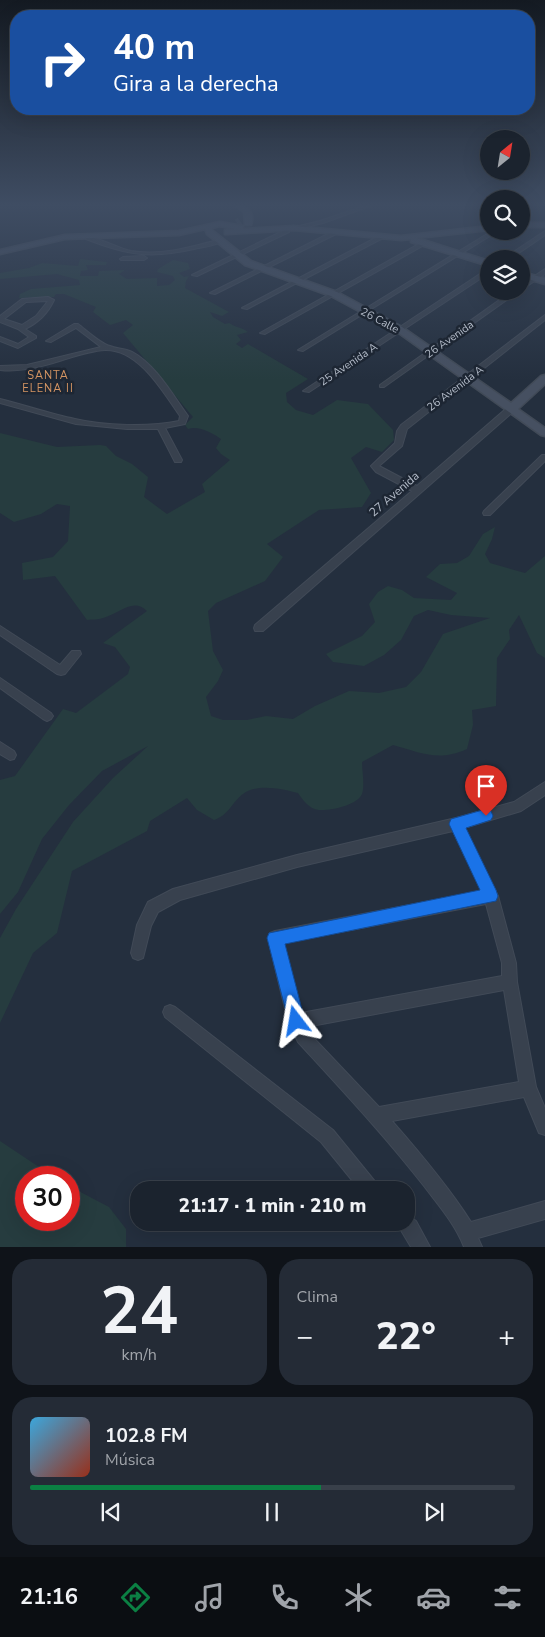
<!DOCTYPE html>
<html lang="es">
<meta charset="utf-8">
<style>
body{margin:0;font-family:"Nunito Sans",sans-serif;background:#242b36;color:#f1f3f6;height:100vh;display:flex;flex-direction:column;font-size:19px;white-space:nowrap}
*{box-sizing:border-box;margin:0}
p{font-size:16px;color:#a0a4aa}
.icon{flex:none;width:28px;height:28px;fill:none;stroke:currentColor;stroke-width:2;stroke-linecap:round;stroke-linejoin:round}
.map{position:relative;height:1247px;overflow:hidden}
.details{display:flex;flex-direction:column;gap:12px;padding:12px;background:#0f1319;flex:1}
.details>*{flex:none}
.banner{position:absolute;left:10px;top:10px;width:525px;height:105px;border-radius:20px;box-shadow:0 5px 20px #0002,0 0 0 1px #39404a;background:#1a4fa0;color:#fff;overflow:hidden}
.needle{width:32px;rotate:30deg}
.buttons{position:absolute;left:480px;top:130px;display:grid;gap:10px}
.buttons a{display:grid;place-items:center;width:50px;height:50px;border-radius:50%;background:#1b232e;box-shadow:0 5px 20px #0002,0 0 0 1px #39404a;font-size:25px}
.speed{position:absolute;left:15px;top:1166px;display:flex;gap:10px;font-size:25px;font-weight:700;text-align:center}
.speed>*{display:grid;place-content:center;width:65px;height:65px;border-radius:50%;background:#1b232e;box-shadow:0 5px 20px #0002,0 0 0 1px #39404a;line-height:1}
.speed .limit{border:8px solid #d22;background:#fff;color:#111}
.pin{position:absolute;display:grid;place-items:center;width:42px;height:42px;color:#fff;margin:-51px -21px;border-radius:50% 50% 50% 0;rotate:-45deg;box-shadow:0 0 5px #0007}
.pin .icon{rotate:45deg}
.me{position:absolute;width:55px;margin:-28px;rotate:346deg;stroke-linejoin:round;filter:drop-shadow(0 0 4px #0008)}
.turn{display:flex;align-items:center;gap:18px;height:105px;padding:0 20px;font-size:22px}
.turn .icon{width:65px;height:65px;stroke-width:2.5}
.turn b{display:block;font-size:35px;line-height:42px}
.big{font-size:38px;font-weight:800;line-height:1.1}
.details .tile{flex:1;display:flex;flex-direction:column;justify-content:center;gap:8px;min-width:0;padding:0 18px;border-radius:20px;background:#242b36}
.details .dial{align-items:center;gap:0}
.dial b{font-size:65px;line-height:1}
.song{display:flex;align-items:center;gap:15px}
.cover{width:60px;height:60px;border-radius:8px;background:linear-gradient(135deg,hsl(200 70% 55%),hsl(10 70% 35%))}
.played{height:5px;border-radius:2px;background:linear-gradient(90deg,#0b8043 60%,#39404a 60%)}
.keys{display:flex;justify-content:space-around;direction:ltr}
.heat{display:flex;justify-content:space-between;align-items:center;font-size:28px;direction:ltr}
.details .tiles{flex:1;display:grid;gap:12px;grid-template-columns:1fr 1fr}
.tile:last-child{grid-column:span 2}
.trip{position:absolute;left:130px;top:1181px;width:285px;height:50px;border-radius:20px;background:#1b232e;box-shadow:0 5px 20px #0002,0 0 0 1px #39404a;font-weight:800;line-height:50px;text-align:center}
.menu{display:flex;height:80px;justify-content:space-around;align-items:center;background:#0b0e12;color:#a0a4aa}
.menu .icon{width:35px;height:35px}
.menu .current{color:#0b8043}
.menu b{font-size:22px;color:#f1f3f6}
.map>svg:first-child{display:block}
.green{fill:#263c3f}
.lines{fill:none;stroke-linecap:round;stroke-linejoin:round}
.secondary-tunnel{stroke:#3a4453;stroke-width:8;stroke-dasharray:8 4;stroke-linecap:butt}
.street-casing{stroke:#414a57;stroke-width:2}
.secondary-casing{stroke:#414a57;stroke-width:3}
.street{fill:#38414e;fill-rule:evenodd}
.secondary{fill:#465061;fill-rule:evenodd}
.route{fill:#1a73e8;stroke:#114b97}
.labels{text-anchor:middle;stroke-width:5;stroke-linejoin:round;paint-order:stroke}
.far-street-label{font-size:11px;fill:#b4bcc9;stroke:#1d2633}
.far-neighbourhood-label{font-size:11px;letter-spacing:1px;fill:#d59563;stroke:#1d2633}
.street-label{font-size:12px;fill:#b4bcc9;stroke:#1d2633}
</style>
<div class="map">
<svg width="545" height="1247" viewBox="0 0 545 1247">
<rect width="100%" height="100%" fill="#242f3e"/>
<path class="green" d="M80,259L107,262L106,265H86L88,270L81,271L80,276H98L99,271L125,270L119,274L127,279L157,278V286L169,285L175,280L173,276L157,272L158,269L173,260L188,263L190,269L179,273L184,277L189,276L186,281L185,288L229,312L222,316L210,312L213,317L225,324L229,323C236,328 242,327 248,332L237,335L241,340L236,344L242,348L248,344L308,379L286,393L287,402L296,410L313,415L337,400L368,404L393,430L394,440L382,452L366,447L351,458L371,493L362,507L319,510L267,544L283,557L265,581L216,603L208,611L213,651L223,670L218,681L206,697L211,716L223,720H247L266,716L293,719L315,706L349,691L379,693L406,687L421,672L443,634L490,618L451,615L428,610L414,616L401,640L384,655L364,666L333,662L326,654L362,636L375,622L369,604L378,592L388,586L402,590L414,598L451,600L457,593L426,577L440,564L457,563L469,556L483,534L495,527L492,539L485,554L490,563L525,573L545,556V658L537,653L519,615L509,630L510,639L497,658L496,706L472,710L473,725L467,749C438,762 422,753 393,745L362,762C362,771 365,785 362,794C358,805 330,811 319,810C309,809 303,800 298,793C283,789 257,783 243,794C232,802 229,815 214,820L197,810L187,798L150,821L147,831L72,871L57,933L33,953L0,1023V938L16,909L73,822L113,778L148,746L102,771L69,805L42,839L18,892L0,914V780L15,776L63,709L76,713L128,674L130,667L115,647L103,643L147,611C133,597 119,614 103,618C98,620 93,619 87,620L55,576L23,580L22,563L53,557L68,541L70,506L57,504L41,514L14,522L0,513V433L57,447L100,445L106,446L116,456L132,464L148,477L144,497L167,514L205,492L202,484L230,460L221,454L216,448L221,439C213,433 198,425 188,429L185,425L193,417L123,333L133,325L126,320L110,325L93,312L96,307L64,294H56L54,297L19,298L20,294L31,289L80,285L79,280L57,274L0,279V273L29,268L42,263L78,266Z
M0,1141L54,1177L26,1178V1220H69V1186L109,1207L126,1229V1247H0Z"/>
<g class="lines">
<path class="secondary-tunnel" d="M237,223L240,221"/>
<defs>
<path id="street" d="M364,206H370L323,223L294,230L291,228L320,221Z
M287,229L289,232L197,276L192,275Z
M336,230L338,233L215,294L210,293Z
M492,231H498L303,351L298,350Z
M545,231V235L510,259H503Z
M381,235L383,238L247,309L242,308Z
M86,237C100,237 117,248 131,251C161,256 192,247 221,239L224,241C215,246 203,247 194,249C150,259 127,255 86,239Z
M424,241L427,243L426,244L265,334L260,333Z
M123,257L144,256L147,258L144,260H121L120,259Z
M489,268V273L309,392L303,391Z
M545,269V274L521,290V285Z
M512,291H519L384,387H380V385Z
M48,297L54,300C48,313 38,323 25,329L36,336V338L18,348L0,341V337L18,344L29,337L18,329L0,322V316L22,299ZM48,301L36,316L22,325L4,319L26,302Z
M545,315V320L407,429L402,446L379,466L417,486L508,407H514V411L263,631H255L254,628L255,625L412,491L376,472L371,466L395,443L397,431L401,425Z
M74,324H78C86,330 101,344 110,346C117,349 124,348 132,352C156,365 172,394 188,416L185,424L165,428L182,460L181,462H175L158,429H127L76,424L0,403V399C25,405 50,414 75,419C104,426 150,427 179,421L180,416C163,392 139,349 105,350C88,351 70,358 53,363C35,368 18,372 0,370V366L27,365L101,347L76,328L51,342L46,341Z
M542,455H545V461L490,515H484L483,513L484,511Z
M0,626L60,665L72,651H80L81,654L65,674L61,675L57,674L0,635Z
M0,678L51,713L53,716L51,719L47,721L43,719L0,688Z
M0,742L14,751L16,755L14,759L10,760L0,754Z
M545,782V795L521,811L464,828L498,896L516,963L517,982L536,1087L545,1108V1135L539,1133L524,1097L392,1121C420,1153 448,1186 471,1222L545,1201V1219L478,1238L482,1247H464C455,1224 439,1206 424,1186C385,1136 341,1089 298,1042L288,1021L268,938L270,933L275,931L482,891L453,831L297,867L180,900L158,912L151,926L143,958L138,960L133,958L131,953L137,925L148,902L173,889L297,855L456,818L514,802ZM486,904L502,963V976L301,1013L283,943ZM504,990L519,1082L379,1107L308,1032L306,1027Z
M170,1005L175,1007L333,1130L377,1184L380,1190H360L321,1142L165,1017L163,1012L165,1007Z
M406,1214L416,1221L430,1247H411L396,1222H406Z"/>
<path id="secondary" d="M236,206C248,206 255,212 251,225H245L244,212Z
M220,222L243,226V229L294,226L401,236L489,226V230L417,238L489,261V266L411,242V239L401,240L294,230L228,234H225V230L235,229L220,226L212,228L213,231L251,261L337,292L402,327L511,403L541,376L545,375V384L518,409L545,428V436L541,435L396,331L331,296L245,265L207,234L205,229L179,235L65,239L0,254V250L65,235L179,231Z
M521,223H545V227H521Z
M521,272L545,278V284L521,277Z"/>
</defs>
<use href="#street" class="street-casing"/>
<use href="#secondary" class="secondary-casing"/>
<use href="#street" class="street"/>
<use href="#secondary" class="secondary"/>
</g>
<linearGradient id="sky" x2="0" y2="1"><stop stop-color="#141a22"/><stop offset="0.54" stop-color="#3f4d63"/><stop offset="1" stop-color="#3f4d63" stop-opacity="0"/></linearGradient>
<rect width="545" height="380" fill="url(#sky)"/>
<path class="route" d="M486,809L491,811L493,816L491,820L466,828L496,890L498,896L496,901L285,944L305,1021L302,1027L296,1030L290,1027L267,938L269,933L480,890L449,824L451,819Z"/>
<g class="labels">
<g class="far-street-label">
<text transform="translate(380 320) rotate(28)" y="4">26 Calle</text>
<text transform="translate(449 339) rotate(-35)" y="4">26 Avenida</text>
<text transform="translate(348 364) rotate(-34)" y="4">25 Avenida A</text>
<text transform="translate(455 388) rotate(-37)" y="4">26 Avenida A</text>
</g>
<g class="far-neighbourhood-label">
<text x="48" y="379">SANTA<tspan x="48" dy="13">ELENA II</tspan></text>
</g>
<g class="street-label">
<text transform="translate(394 494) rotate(-41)" y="4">27 Avenida</text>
</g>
</g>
</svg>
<div class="buttons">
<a><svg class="needle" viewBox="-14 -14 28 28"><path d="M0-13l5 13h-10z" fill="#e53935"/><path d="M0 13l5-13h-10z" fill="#a0a4aa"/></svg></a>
<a><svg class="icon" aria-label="search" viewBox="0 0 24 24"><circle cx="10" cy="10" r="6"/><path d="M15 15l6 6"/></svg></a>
<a><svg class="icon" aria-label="layers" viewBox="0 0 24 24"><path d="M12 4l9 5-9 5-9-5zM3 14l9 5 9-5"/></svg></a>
</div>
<div class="speed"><div class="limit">30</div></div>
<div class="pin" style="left:486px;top:816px;background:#d93025"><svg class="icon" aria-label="arrive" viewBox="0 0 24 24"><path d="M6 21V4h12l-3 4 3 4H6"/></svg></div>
<svg class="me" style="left:296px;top:1021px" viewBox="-20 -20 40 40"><path d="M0-17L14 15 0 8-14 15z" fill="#1a73e8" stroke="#fff" stroke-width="4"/></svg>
<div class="trip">21:17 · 1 min · 210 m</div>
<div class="banner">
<div class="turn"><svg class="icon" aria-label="right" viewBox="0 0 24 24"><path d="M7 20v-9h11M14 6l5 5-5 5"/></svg><div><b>40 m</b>Gira a la derecha</div></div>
</div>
</div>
<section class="details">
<div class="tiles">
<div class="tile dial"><b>24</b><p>km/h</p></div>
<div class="tile"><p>Clima</p>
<div class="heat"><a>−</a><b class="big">22°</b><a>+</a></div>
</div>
<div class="tile">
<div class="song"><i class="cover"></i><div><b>102.8 FM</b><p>Música</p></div></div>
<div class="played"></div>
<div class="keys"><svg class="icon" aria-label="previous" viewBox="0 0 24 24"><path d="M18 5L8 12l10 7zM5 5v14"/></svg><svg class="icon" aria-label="pause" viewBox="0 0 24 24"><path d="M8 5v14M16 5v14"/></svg><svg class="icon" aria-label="next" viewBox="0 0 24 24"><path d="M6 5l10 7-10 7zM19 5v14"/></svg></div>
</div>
</div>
</section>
<nav class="menu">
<b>21:16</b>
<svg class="icon current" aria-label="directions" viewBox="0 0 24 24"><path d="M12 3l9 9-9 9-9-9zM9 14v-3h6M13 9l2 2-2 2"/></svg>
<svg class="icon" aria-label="music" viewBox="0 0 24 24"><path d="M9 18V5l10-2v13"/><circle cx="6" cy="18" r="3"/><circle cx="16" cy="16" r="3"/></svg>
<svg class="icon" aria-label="phone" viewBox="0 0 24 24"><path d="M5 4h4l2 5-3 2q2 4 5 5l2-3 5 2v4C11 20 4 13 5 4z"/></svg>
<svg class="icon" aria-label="climate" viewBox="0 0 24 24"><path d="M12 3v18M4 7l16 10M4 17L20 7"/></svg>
<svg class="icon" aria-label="car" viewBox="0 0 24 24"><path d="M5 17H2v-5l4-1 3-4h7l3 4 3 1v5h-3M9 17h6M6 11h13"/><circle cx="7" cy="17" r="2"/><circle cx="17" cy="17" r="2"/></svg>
<svg class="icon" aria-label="filters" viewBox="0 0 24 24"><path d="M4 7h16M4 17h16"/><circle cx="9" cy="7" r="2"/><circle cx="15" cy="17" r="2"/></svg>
</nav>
